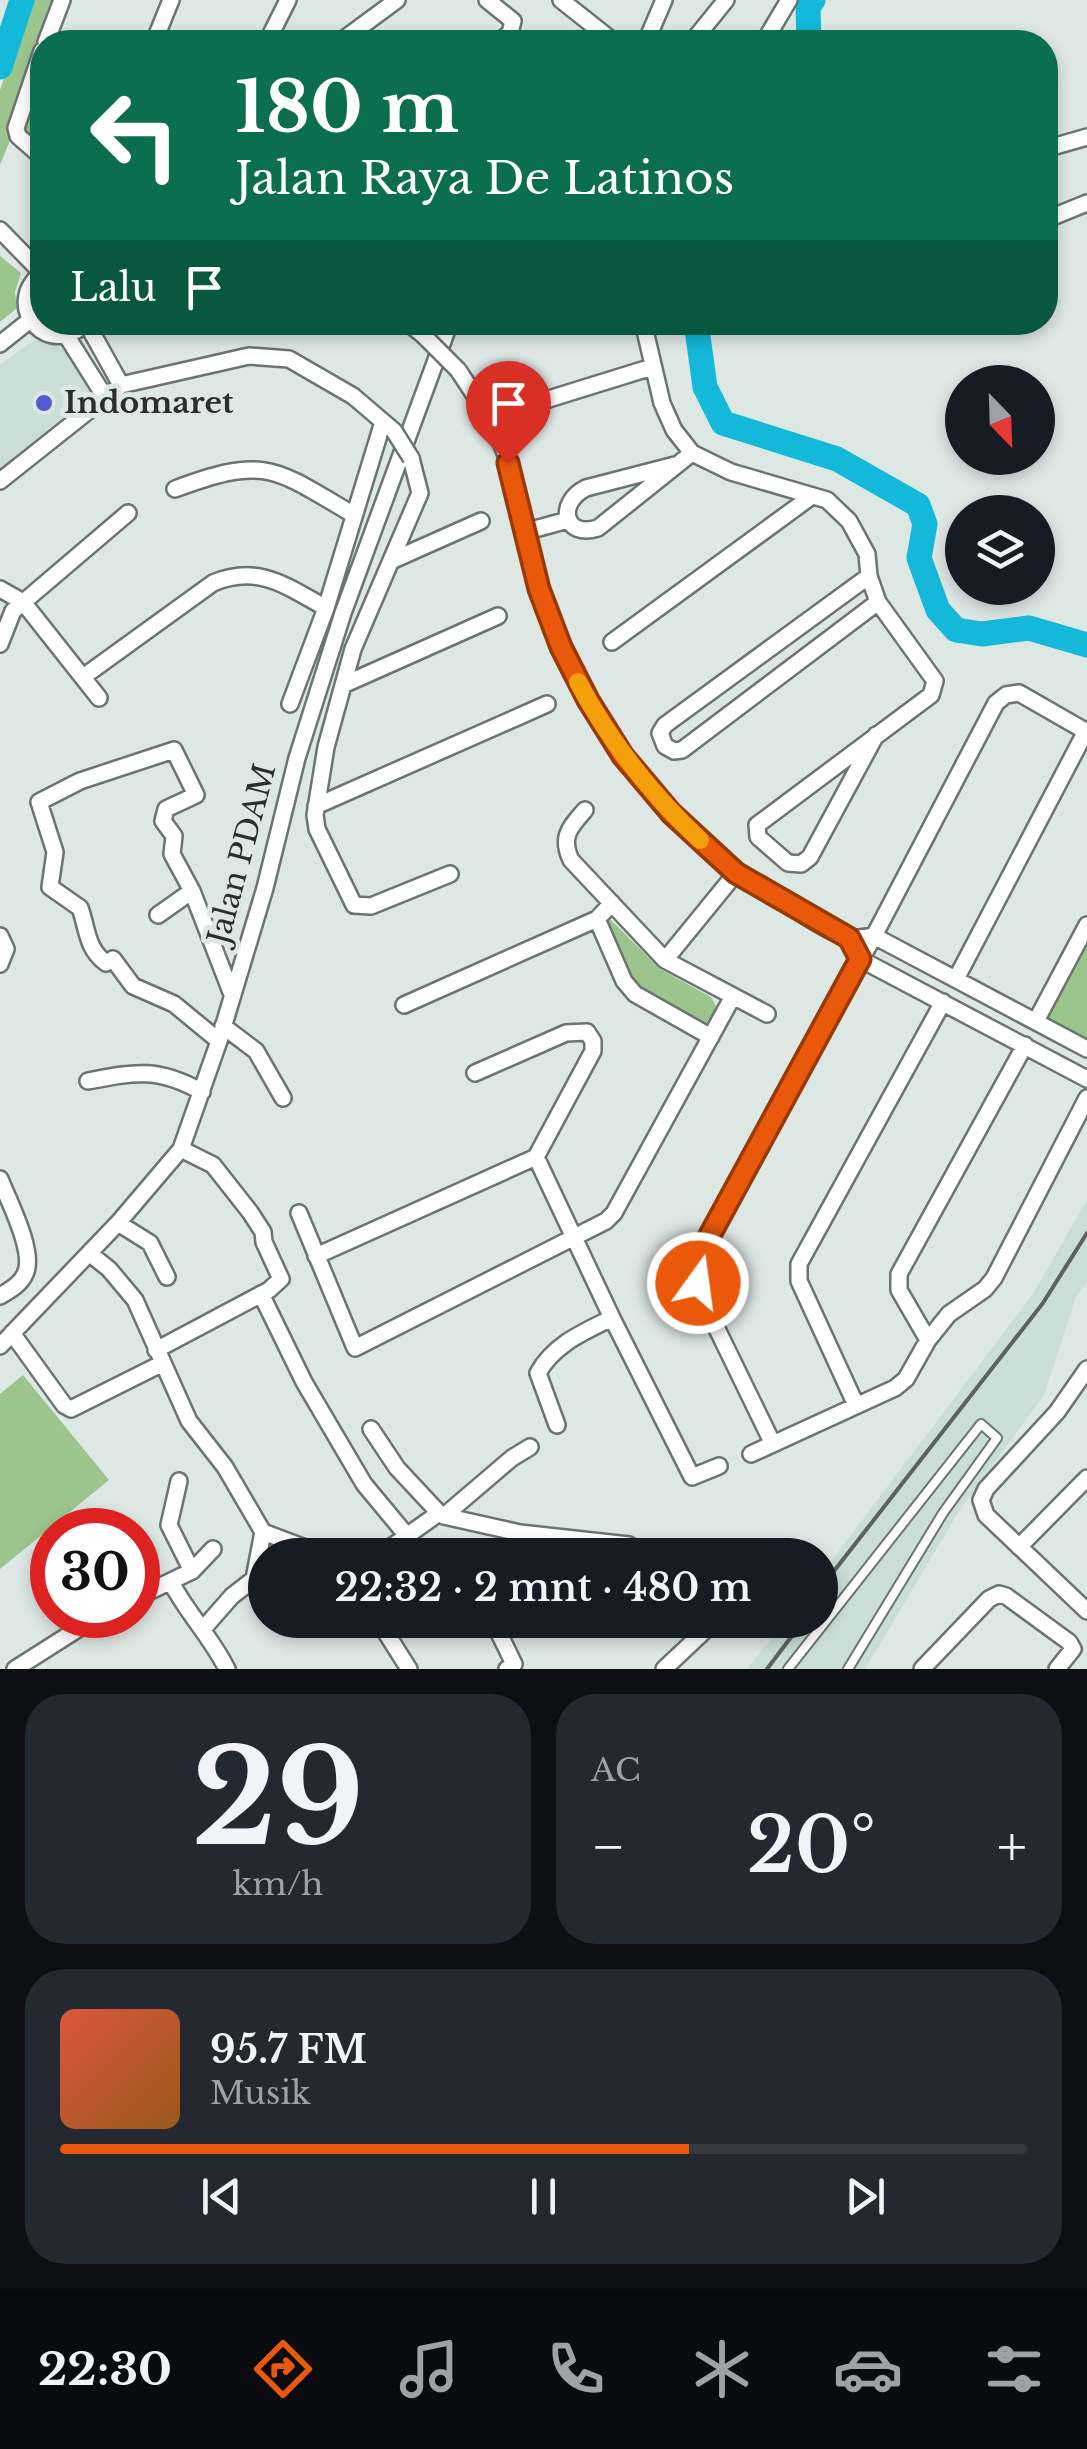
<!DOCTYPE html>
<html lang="id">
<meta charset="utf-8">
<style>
body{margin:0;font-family:"Libre Baskerville",serif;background:#242831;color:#f1f3f6;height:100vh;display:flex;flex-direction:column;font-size:38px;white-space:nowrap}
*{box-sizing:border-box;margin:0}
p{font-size:32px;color:#9ea1a6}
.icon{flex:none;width:55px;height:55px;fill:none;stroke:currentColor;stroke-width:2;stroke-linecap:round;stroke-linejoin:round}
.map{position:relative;height:1669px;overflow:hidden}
.side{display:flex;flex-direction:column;gap:25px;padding:25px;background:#0d0f14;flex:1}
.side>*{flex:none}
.hud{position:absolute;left:30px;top:30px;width:1028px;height:305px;border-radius:40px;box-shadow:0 5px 15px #0003;background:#0b6e4f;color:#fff;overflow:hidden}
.needle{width:65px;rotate:157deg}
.tools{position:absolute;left:945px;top:365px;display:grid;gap:20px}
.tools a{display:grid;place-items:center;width:110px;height:110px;border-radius:50%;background:#171b24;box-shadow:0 5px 15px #0003;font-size:50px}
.speed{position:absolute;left:30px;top:1508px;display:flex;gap:20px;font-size:50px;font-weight:700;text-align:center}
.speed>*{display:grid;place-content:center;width:130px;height:130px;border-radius:50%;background:#171b24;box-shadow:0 5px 15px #0003;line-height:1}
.speed .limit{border:15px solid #d22;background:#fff;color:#111}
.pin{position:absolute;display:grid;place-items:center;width:85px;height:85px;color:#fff;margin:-102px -42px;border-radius:50% 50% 50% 0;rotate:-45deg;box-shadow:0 0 10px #0007}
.pin .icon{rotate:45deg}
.me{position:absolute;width:110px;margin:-55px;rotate:14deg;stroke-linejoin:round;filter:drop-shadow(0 0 8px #0008)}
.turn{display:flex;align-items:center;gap:35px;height:210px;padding:0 40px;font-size:45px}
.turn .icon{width:130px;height:130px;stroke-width:2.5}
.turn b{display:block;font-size:70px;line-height:85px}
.then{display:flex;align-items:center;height:95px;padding:0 40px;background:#0003;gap:20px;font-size:38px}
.big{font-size:75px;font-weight:600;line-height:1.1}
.side .tile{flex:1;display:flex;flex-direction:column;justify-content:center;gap:15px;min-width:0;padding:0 35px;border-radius:40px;background:#242831}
.side .dial{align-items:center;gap:0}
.dial b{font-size:130px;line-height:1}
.song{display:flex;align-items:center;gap:30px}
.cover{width:120px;height:120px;border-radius:15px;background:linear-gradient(135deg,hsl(10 70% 55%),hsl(30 70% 35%))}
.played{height:10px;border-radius:5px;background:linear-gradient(90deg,#ea580c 65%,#363941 65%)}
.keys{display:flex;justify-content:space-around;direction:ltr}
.heat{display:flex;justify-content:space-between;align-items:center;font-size:55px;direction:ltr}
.side .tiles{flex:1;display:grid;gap:25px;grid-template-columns:1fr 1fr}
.tile:last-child{grid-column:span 2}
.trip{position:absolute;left:248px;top:1538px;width:590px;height:100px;border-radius:50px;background:#171b24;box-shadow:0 5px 15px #0003;font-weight:600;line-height:100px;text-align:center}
.tab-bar{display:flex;height:160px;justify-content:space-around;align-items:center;background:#090b0e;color:#9ea1a6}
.tab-bar .icon{width:70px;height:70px}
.tab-bar .on{color:#ea580c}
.tab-bar b{font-size:45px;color:#f1f3f6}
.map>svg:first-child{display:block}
.built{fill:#caddd7}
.green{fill:#9bc58d}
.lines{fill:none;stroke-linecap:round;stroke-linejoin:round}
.river{stroke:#14b8d8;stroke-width:25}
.service-casing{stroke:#6b7471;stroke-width:12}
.minor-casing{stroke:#6b7471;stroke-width:20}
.service{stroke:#fff;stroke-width:8}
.minor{stroke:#fff;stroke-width:15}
.rail{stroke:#5c6261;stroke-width:4}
.minor-bridge-casing{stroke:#6b7471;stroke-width:20;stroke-linecap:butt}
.minor-bridge{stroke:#fff;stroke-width:15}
.route-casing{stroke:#983908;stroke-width:25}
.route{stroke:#ea580c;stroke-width:18}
.slow{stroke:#f59e0b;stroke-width:18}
.poi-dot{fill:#545cd3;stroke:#dde7e4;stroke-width:4}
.labels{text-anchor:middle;stroke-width:10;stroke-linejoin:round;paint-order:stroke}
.poi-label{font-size:30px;font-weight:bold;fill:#2a2e2d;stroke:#dde7e4;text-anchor:start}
.street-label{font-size:30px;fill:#2a2e2d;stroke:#dde7e4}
</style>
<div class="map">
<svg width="1087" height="1669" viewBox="0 0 1087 1669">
<rect width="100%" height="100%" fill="#dde7e4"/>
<path class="built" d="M43,337L58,343L96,391L0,468V365L31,342Z
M1087,1200V1282L1076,1297L1044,1395L959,1511L865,1669H747L786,1620H820V1576L1033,1294Z"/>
<path class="green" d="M32,0H60L51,17L44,20L36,80L40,89L37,101L39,114L42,117V161L11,138L0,165V90Z
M0,256L21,273L15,292L17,308L0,322Z
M608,917L660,969L711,997L717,1008L707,1022L700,1026L641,997L598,926Z
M1087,937V1039L1046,1017Z
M23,1375L109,1480L0,1569V1394Z"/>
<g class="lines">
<path class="river" d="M809,42L808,7L813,0
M0,67L22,0
M696,322L705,387L723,423L837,459L918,505L925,524L919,558L938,610L956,630L982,634L1029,628L1087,645"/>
<defs>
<path id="service" d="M788,1669L981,1424L997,1438L943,1513L848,1669"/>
<path id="minor" d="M487,0L513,21L510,33L499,42
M561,0L614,42
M46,42L62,0
M154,42L171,0
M267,42L288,0
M340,42L397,0
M646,42L664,0
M692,42L726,0
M764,42L789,0
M42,51L16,128L18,136L42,157
M1045,149L1087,137
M1045,220L1087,203
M0,230L42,273
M42,273C0,307 51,361 86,322
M86,322L121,385
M407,322L423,335
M643,322L662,403L674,430L692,453L731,472L827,500L849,521L867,554L869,576L878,602L935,681L931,695L757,825L758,837L788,863L801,864L810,857L876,735
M66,335L105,397
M0,344L30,320
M458,370C478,400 498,429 509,464C522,505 526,549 539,590C579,711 660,828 771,893C791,906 828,934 851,938C858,939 867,937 874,936L1087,1049
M523,407L652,367
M411,458L420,493L353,649L326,747L315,815L317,829L354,905L371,906L450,874
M675,465L586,488C556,503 564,539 598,528L692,453
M0,481L121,385L249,356L289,359L353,396L394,431
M175,489C266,455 274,468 354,515
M524,532L568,520
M391,561L481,521
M869,576L665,725L660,733L665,746L674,751L682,750L878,602
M0,589L23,602L99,698
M612,642L812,496
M0,644L13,611L128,513
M83,677L213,583C259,564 286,586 326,608
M343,685L498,616
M290,704L326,608L383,422
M316,806L547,704
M585,810C570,827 560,837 571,860L665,960L767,1014
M192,891L172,854L174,836L163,821L166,809L196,795L174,750L80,781L39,802L55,852L50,887L80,908C88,930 86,948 106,963L113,959L133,986L174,1004L219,1041
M158,915L192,891L231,992
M597,919L624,981L635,994L711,1037
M0,936L6,949L0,964
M856,950L860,959L1087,1079
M665,960L736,873
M956,979L1086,731
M404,1005L597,919L612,903
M1036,1021L1087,925
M223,1026L256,1051L283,1098
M88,1081C135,1072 158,1067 202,1092
M536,1157L612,1318L692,1477L719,1466
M0,1179C8,1200 36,1253 25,1274C21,1284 9,1291 0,1296
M299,1213L355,1348L606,1221L614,1213L732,998
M118,1223L150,1243L167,1277
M89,1253L109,1269L135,1300L189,1421L225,1467L263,1532L324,1555
M316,1256L536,1157L593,1051V1041L587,1032L566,1033L475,1073
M261,1294L304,1382L364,1484L408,1537
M12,1333L64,1405L71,1409L161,1364
M928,1340L899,1290V1274L1025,1045
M0,1346L118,1223L181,1149L219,1041L265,888L297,758L343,613L450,322
M156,1350L269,1290L281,1279L264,1242L263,1232L250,1212L213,1165L181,1149
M1087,1369L1057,1412L986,1489L981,1500L986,1515L1087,1611
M856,1405L799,1281V1264L943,1002
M557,1425L538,1373C554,1344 584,1332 612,1318
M371,1429L397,1468L439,1513
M773,1444L701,1296L697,1267L703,1246L874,936L996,703L1006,695L1019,693L1087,732
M751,1454L895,1388L906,1379L928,1340L949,1314L985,1289L994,1278L1087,1098
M179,1481L169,1525L192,1571
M444,1516L520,1533L629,1545L641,1555
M1019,1547L1087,1478
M380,1555L439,1513L444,1516L512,1458L530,1447
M48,1563L52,1573
M171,1582C187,1613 211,1637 227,1669
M138,1597L192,1571L213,1549
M378,1620L409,1669
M506,1620L496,1627L514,1664L507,1669
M203,1629L232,1596L254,1579L263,1532
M15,1669L100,1615
M664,1669L716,1620
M922,1669L989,1599L999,1594L1006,1596L1069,1642L1073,1649L1057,1669"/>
</defs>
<use href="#service" class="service-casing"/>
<use href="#minor" class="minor-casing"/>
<use href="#service" class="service"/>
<use href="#minor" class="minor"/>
<path class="rail" d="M820,1589L1043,1303L1087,1233
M767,1669L804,1620"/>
<defs>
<path id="minor-bridge" d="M423,335L458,370
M394,431L411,458"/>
</defs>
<use href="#minor-bridge" class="minor-bridge-casing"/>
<use href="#minor-bridge" class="minor-bridge"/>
</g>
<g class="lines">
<defs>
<path id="route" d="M508,463L539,589L561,647L588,700L623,756L671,813L736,873L849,938L860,959L704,1246L697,1267L698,1283"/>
</defs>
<use href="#route" class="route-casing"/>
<use href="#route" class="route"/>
<path class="slow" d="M578,682C610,742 650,793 700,840"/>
</g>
<circle class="poi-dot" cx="44" cy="403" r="10"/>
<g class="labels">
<g class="poi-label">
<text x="64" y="413">Indomaret</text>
</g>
<g class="street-label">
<text transform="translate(242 854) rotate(-75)" y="10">Jalan PDAM</text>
</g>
</g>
</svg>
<div class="tools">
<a><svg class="needle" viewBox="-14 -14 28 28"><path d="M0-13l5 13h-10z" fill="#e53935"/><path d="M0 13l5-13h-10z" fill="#9ea1a6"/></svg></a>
<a><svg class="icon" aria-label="layers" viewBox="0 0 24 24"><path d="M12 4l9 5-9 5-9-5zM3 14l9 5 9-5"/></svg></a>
</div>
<div class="speed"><div class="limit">30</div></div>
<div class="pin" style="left:508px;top:463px;background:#d93025"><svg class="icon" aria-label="arrive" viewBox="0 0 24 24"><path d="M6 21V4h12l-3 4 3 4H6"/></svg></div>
<svg class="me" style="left:698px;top:1283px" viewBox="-20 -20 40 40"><circle r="17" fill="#ea580c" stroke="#fff" stroke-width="3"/><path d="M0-11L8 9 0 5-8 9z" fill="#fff"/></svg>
<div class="trip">22:32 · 2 mnt · 480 m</div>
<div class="hud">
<div class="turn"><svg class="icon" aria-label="left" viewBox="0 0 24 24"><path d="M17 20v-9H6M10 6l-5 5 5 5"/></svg><div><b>180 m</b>Jalan Raya De Latinos</div></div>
<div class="then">Lalu<svg class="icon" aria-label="arrive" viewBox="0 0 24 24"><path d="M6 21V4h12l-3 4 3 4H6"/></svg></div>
</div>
</div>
<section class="side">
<div class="tiles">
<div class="tile dial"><b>29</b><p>km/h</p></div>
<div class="tile"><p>AC</p>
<div class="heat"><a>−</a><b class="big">20°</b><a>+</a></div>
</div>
<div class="tile">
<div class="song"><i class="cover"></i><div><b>95.7 FM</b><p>Musik</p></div></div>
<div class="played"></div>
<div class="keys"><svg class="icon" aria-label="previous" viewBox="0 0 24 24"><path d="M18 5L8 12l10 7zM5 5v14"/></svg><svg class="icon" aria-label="pause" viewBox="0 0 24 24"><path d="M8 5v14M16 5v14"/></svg><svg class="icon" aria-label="next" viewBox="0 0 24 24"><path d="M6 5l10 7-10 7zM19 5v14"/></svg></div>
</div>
</div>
</section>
<nav class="tab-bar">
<b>22:30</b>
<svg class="icon on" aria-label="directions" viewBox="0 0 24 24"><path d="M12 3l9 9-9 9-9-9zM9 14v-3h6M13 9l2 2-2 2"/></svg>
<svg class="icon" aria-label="music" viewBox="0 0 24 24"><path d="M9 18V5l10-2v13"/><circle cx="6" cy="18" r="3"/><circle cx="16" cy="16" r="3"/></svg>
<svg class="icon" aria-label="phone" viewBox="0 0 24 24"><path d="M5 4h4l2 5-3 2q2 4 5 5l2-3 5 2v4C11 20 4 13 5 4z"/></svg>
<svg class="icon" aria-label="climate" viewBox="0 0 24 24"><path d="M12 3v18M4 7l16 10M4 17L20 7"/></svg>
<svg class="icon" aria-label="car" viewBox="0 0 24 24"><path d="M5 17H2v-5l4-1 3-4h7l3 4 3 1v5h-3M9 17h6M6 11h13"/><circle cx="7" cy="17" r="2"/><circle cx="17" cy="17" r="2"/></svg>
<svg class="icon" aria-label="filters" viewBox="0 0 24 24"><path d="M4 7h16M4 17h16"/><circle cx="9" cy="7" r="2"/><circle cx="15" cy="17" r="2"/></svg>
</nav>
